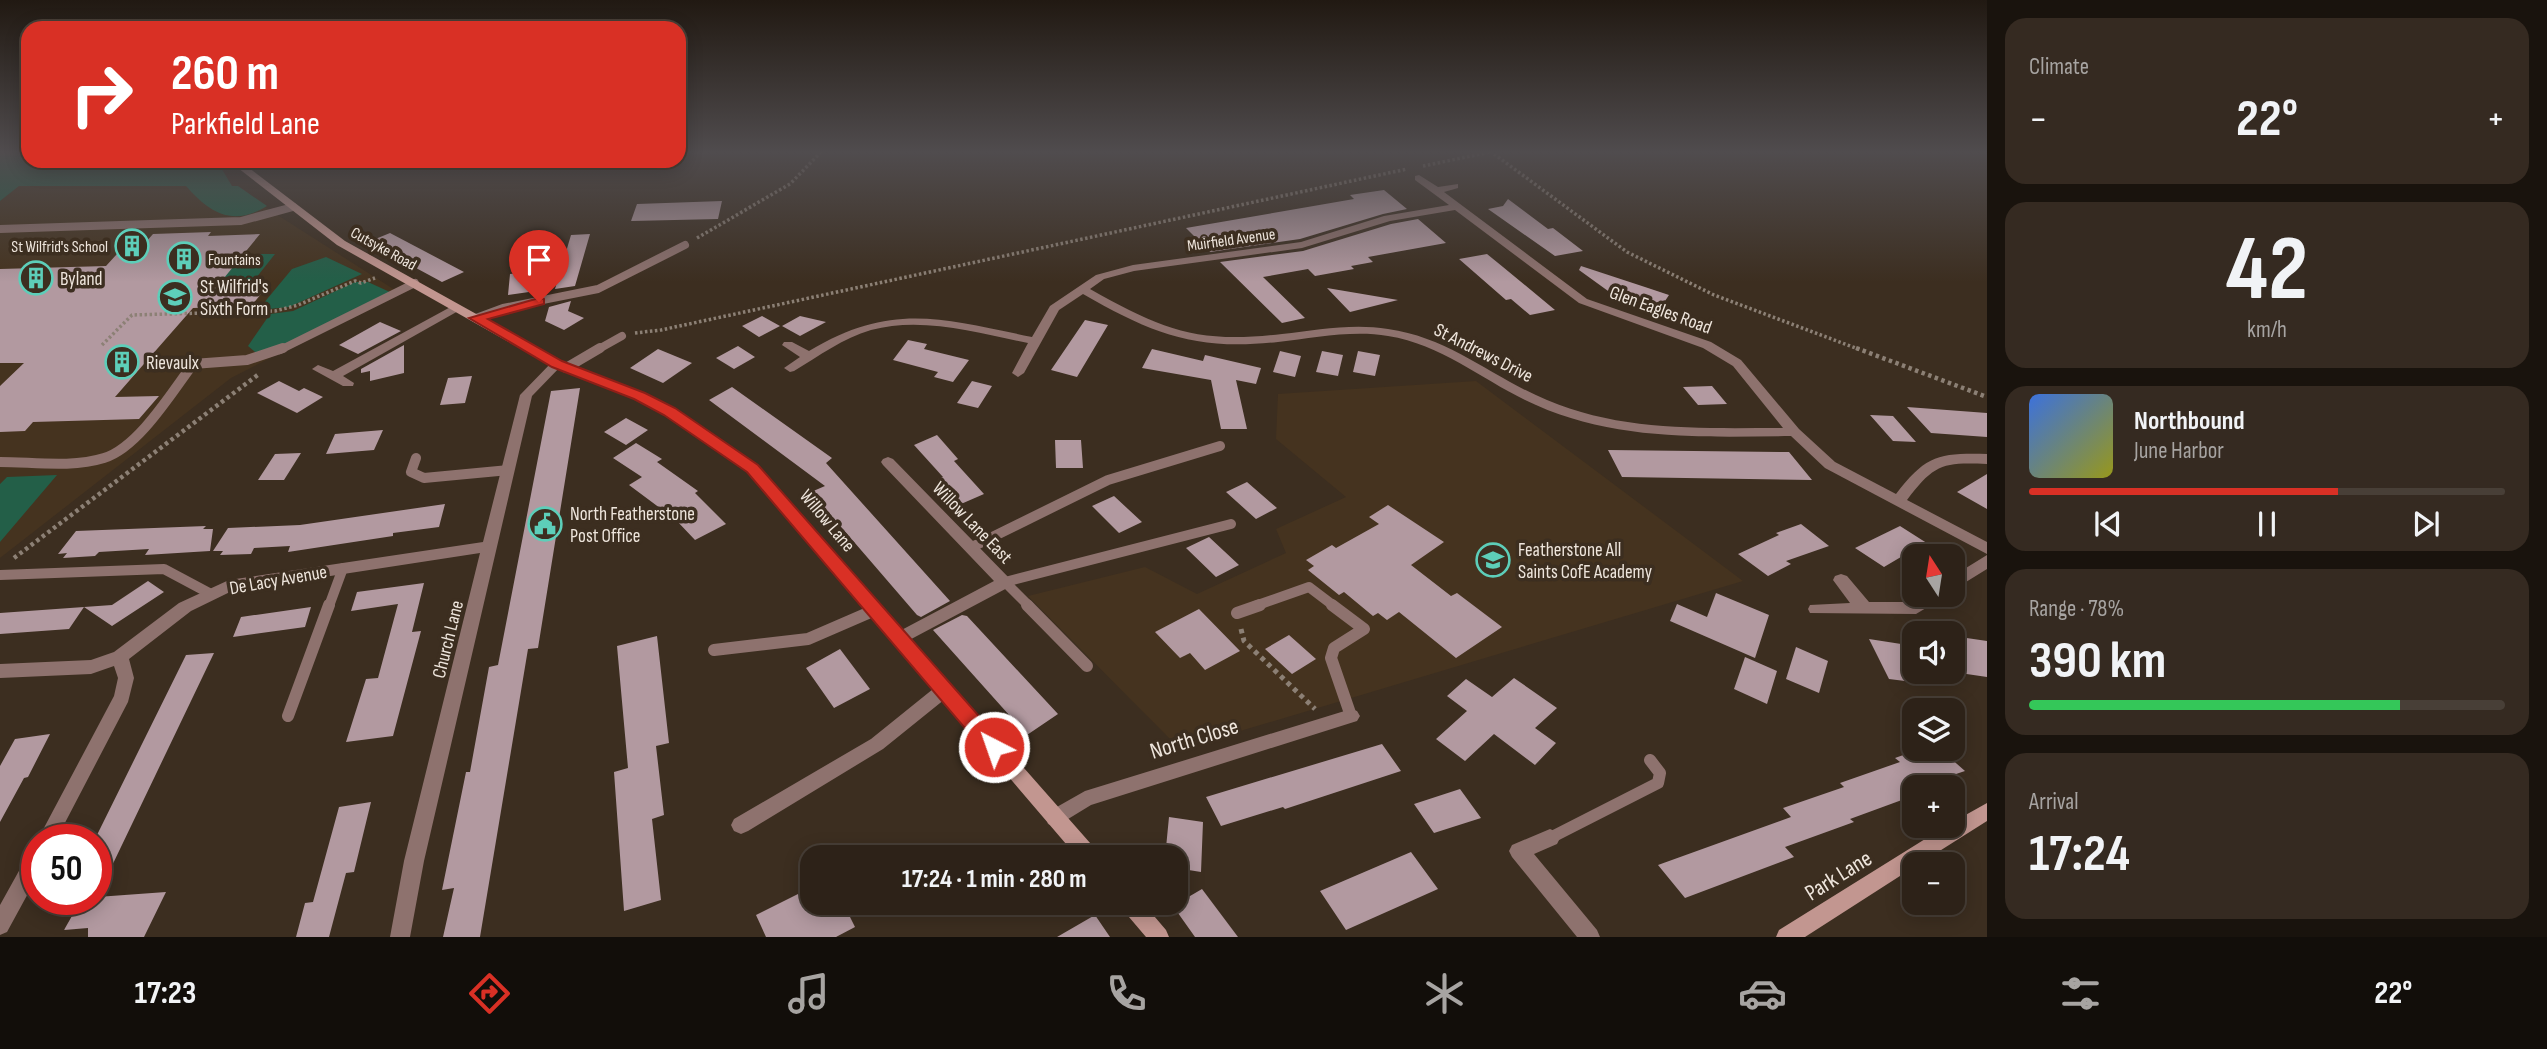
<!DOCTYPE html>
<meta charset="utf-8">
<style>
body{margin:0;font-family:"Sofia Sans Condensed",sans-serif;background:#352a21;color:#f1f3f6;height:100vh;display:flex;flex-direction:column;font-size:26px;white-space:nowrap}
*{box-sizing:border-box;margin:0}
p{font-size:23px;color:#a7a4a2}
.icon{flex:none;width:38px;height:38px;fill:none;stroke:currentColor;stroke-width:2;stroke-linecap:round;stroke-linejoin:round}
.map{position:relative;flex:1;overflow:hidden}
.sheet{display:flex;flex-direction:column;gap:18px;padding:18px;background:#19130d;width:560px}
.sheet>*{flex:none}
.guide{position:absolute;left:21px;top:21px;width:665px;height:147px;border-radius:21px;box-shadow:0 4px 18px #0003,0 0 0 2px #483f37;background:#d93025;color:#fff;overflow:hidden}
.needle{width:46px;rotate:348deg}
.buttons{position:absolute;left:1902px;top:544px;display:grid;gap:14px}
.buttons a{display:grid;place-items:center;width:63px;height:63px;border-radius:14px;background:#2d2218;box-shadow:0 4px 18px #0003,0 0 0 2px #483f37;font-size:35px}
.speed{position:absolute;left:21px;top:824px;display:flex;gap:14px;font-size:35px;font-weight:700;text-align:center}
.speed>*{display:grid;place-content:center;width:91px;height:91px;border-radius:50%;background:#2d2218;box-shadow:0 4px 18px #0003,0 0 0 2px #483f37;line-height:1}
.speed .limit{border:10px solid #d22;background:#fff;color:#111}
.pin{position:absolute;display:grid;place-items:center;width:60px;height:60px;color:#fff;margin:-72px -30px;border-radius:50% 50% 50% 0;rotate:-45deg;box-shadow:0 0 7px #0007}
.pin .icon{rotate:45deg}
.me{position:absolute;width:77px;margin:-38px;rotate:319deg;stroke-linejoin:round;filter:drop-shadow(0 0 5px #0008)}
.turn{display:flex;align-items:center;gap:24px;height:147px;padding:0 35px;font-size:32px}
.turn .icon{width:91px;height:91px;stroke-width:2.5}
.turn b{display:block;font-size:49px;line-height:60px}
.big{font-size:52px;font-weight:700;line-height:1.1}
.sheet .tile{flex:1;display:flex;flex-direction:column;justify-content:center;gap:10px;min-width:0;padding:0 24px;border-radius:21px;background:#352a21}
.sheet .dial{align-items:center;gap:0}
.dial b{font-size:91px;line-height:1}
.song{display:flex;align-items:center;gap:21px}
.cover{width:84px;height:84px;border-radius:10px;background:linear-gradient(135deg,hsl(220 70% 55%),hsl(60 70% 35%))}
.played{height:7px;border-radius:4px;background:linear-gradient(90deg,#d93025 65%,#483f37 65%)}
.keys{display:flex;justify-content:space-around;direction:ltr}
.heat{display:flex;justify-content:space-between;align-items:center;font-size:38px;direction:ltr}
.charge{height:10px;border-radius:5px;background:linear-gradient(90deg,#34c759 78%,#483f37 0)}
.trip{position:absolute;left:800px;top:845px;width:388px;height:70px;border-radius:21px;background:#2d2218;box-shadow:0 4px 18px #0003,0 0 0 2px #483f37;font-weight:700;line-height:70px;text-align:center}
.tab-bar{display:flex;height:112px;justify-content:space-around;align-items:center;background:#120e0a;color:#a7a4a2}
.tab-bar .icon{width:49px;height:49px}
.tab-bar .active{color:#d93025}
.tab-bar b{font-size:32px;color:#f1f3f6}
main{display:flex;flex:1;min-height:0}
.map>svg:first-child{display:block}
.built{fill:#45331f}
.green{fill:#235f48}
.building{fill:#b299a0}
.lines{fill:none;stroke-linecap:round;stroke-linejoin:round}
.path-far2{stroke:#8c8075;stroke-width:3.5;stroke-dasharray:2.5 2.5;stroke-linecap:butt}
.path-far1{stroke:#8c8075;stroke-width:4.5;stroke-dasharray:3.5 3.5;stroke-linecap:butt}
.path{stroke:#8c8075;stroke-width:5;stroke-dasharray:4.5 4.5;stroke-linecap:butt}
.service-far2{stroke:#8e726e;stroke-width:8}
.service-far1{stroke:#8e726e;stroke-width:10}
.service{stroke:#8e726e;stroke-width:12}
.minor{fill:#8e726e;fill-rule:evenodd}
.secondary{fill:#c29690;fill-rule:evenodd}
.route{fill:#d93025;stroke:#8d1f18;stroke-width:2}
.labels{text-anchor:middle;stroke-width:7;stroke-linejoin:round;paint-order:stroke}
.far-street-label{font-size:16px;fill:#eee5dc;stroke:#3c2e20}
.far-poi-label{font-size:16px;fill:#eee5dc;stroke:#3c2e20;text-anchor:end}
.poi-label{font-size:19px;fill:#eee5dc;stroke:#3c2e20;text-anchor:start}
.street-label{font-size:19px;fill:#eee5dc;stroke:#3c2e20}
.near-street-label{font-size:23px;fill:#eee5dc;stroke:#3c2e20}
</style>
<main>
<div class="map">
<svg width="1987" height="937" viewBox="0 0 1987 937">
<rect width="100%" height="100%" fill="#3c2e20"/>
<path class="built" d="M18,186H232L398,292L231,378L0,558V201Z
M1476,381L1743,581L1180,749L1028,596L1145,567L1197,594L1286,553L1276,529L1346,497L1276,439L1278,394Z"/>
<path class="green" d="M0,151H28V161H217L232,186H238L267,206C232,227 210,213 186,186H19L0,201Z
M244,254H275L248,288L211,289Z
M326,257L362,274L289,307L258,310L292,269Z
M355,282H368L392,293L260,356L248,346L270,314L293,311Z
M57,475L0,542V484L7,477Z"/>
<path class="building" d="M1384,190L1407,209L1383,214L1300,239L1210,252L1186,228L1354,199L1350,195Z
M1508,199L1548,229L1553,228L1583,251L1555,256L1488,209L1503,206Z
M722,201L718,219L631,221L637,204Z
M1418,219L1446,243L1368,257L1373,262L1351,266L1354,269L1315,276L1308,269L1263,277L1305,318L1282,323L1220,262L1303,251L1391,224Z
M211,232L208,236L260,234L215,289L266,288L251,306L193,308L115,397L159,396L139,419L33,422L25,431L0,432V386L24,363H0V269L106,266L127,243L146,242L153,234Z
M390,233L464,272L442,282L368,242Z
M590,234L575,286L555,289L571,235Z
M1487,254L1503,267L1555,310L1530,315L1511,299L1506,300L1459,259Z
M1581,266L1648,288L1669,295L1659,310L1615,296L1579,270Z
M530,272L529,292L508,295L510,274Z
M1327,288L1398,300L1350,312Z
M571,301L568,311L584,318L564,330L545,321L549,307Z
M762,316L780,326L759,337L742,326Z
M800,316L826,322L800,336L782,326Z
M1085,320L1108,325L1077,377L1051,370Z
M380,322L401,331L358,354L339,345Z
M908,340L927,344L924,349L969,360L953,382L934,377L938,372L893,360Z
M404,345V373L370,381V371L361,373V369Z
M738,346L755,357L734,369L716,358Z
M658,349L692,363L663,383L630,368Z
M1152,349L1203,361L1205,355L1261,368L1256,384L1236,380L1247,429H1221L1211,380L1142,368Z
M1280,351L1301,356L1295,377L1273,372Z
M1322,351L1343,355L1338,376L1316,372Z
M1358,351L1380,355L1375,376L1353,372Z
M472,376L465,403L440,405L448,378Z
M279,381L299,391L304,388L323,397L297,413L257,393Z
M972,381L992,386L978,408L957,403Z
M1712,386L1727,404L1698,405L1683,387Z
M732,387L832,458L826,463L950,601L921,617L917,615L811,492L825,486L709,400Z
M580,388L538,648L528,649L480,937H443L454,888L442,890L466,772H470L489,667L498,665L551,391Z
M1907,407L1987,413V437L1931,433Z
M1870,415L1893,416L1916,442L1893,441Z
M626,418L648,430L626,445L604,432Z
M383,430L374,450L326,454L335,434Z
M937,435L958,459L954,461L984,494L961,504L938,479L943,477L914,445Z
M1055,440H1081L1083,468H1056Z
M636,443L662,459L657,462L698,491L695,493L726,524L695,540L676,520L629,485L642,477L613,458Z
M1608,450L1789,452L1812,480L1622,477Z
M301,453L284,480H258L275,454Z
M1987,474V509L1957,492Z
M1247,482L1277,508L1256,519L1226,492Z
M1114,496L1142,522L1119,533L1092,506Z
M445,504L439,527L393,533V536L288,552L290,546L254,548L251,554L220,555L223,551H213L228,528L300,525Z
M1388,505L1444,542L1411,565L1451,596L1457,593L1502,627L1456,658L1399,612L1387,620L1378,613L1373,616L1344,592L1339,595L1308,570L1314,566L1306,560L1332,545L1336,548L1379,524L1369,517Z
M1801,524L1829,546L1786,561L1791,564L1768,576L1738,554L1779,535L1776,533Z
M206,526L203,529H213L210,551L145,555L149,549L99,552L95,556L63,558L67,553L58,554L76,531Z
M1900,526L1933,547L1911,558L1906,554L1884,567L1855,548Z
M1209,537L1239,565L1216,577L1186,548Z
M148,581L164,592L112,626L84,607L112,605Z
M424,583L412,632L421,631L393,736L346,742L366,679L378,678L398,604L351,611L357,592Z
M1716,593L1769,615L1755,658L1670,621L1677,604L1707,617Z
M84,607L69,629L0,634V613Z
M311,607L305,627L233,637L241,617Z
M1199,609L1240,651L1205,670L1190,653L1180,658L1155,632Z
M962,615L967,616L1058,714L1027,735L933,630Z
M1289,635L1316,659L1292,674L1265,649Z
M657,636L669,743L656,746L664,815L652,819L661,900L624,911L614,772L628,768L617,646Z
M1953,636L1987,641V677L1953,672Z
M1869,639L1914,646V672L1921,683L1889,679Z
M1796,647L1828,661L1819,693L1786,679Z
M840,649L870,689L834,708L806,668Z
M214,653L97,897L166,892L144,937H88V928L64,930L81,900H96V837L186,655Z
M1745,657L1777,671L1767,704L1734,689Z
M1514,678L1557,708L1535,728L1556,743L1535,765L1494,734L1465,761L1436,739L1467,711L1447,696L1466,679L1492,697Z
M50,734L28,777L24,778L0,822V766L15,739Z
M1382,744L1401,771L1285,809L1283,807L1221,826L1206,797Z
M1920,749H1940L1965,771L1914,788L1905,792L1910,797L1850,819L1854,822L1785,847L1794,857L1685,898L1658,865L1791,817L1783,808L1844,787L1840,783L1900,762L1895,758Z
M1460,789L1481,818L1434,833L1414,804Z
M371,802L354,872L346,873L329,937H296L305,903L313,902L339,807Z
M1169,817L1203,822L1201,872L1176,868V858H1165Z
M1411,852L1438,889L1346,930L1320,891Z
M812,887V903H843L855,927L836,937H766L756,915Z
M1202,889L1238,937H1195L1173,906Z
M1095,915L1110,937H1057Z"/>
<g class="lines">
<path class="path-far2" d="M1490,151L1627,252L1714,295L1861,350
M1423,166L1490,152
M697,238L790,184L822,151
M635,333L661,330L1407,169
M102,345L132,315L275,311L298,305L355,281L361,283L375,278"/>
<path class="path-far1" d="M1856,348L1987,397
M14,558L259,374"/>
<path class="path" d="M1241,629L1244,641L1315,709"/>
<path class="service-far2" d="M0,229L241,221L293,207
M476,318L503,308L598,289L685,245
M280,350L415,283
M597,350L622,336"/>
<path class="service-far1" d="M566,368L600,348
M416,458L411,472L424,478L509,470
M0,462C33,462 72,468 104,458C138,448 172,392 193,364L247,360L283,348
M972,547L1108,480L1220,446
M0,575L164,569L209,593
M329,606L343,568
M1029,606L1005,582L1231,524
M1255,606L1309,587L1334,606"/>
<path class="service" d="M1027,605L1087,666
M1332,605L1364,629L1334,648L1331,658L1351,716
M1237,613L1260,605
M714,650L808,639L875,610
M288,716L329,605
M1550,838L1658,783L1660,773L1650,760"/>
<path class="minor" d="M1419,175L1438,187L1458,184V188L1444,192L1587,299L1711,342L1741,360L1799,429L1835,462L1896,494C1926,455 1939,453 1987,454V464C1943,462 1934,464 1907,500L1987,542V554L1825,468L1791,436C1705,437 1616,441 1536,405C1485,383 1445,345 1388,336C1352,330 1314,338 1278,342C1195,351 1153,334 1083,294L1059,310L1024,373L1018,377L1012,373L1028,343C979,333 922,316 871,330C843,338 819,356 794,371L790,372L784,368L800,357L782,345L784,342H792L809,351C892,301 943,319 1032,337L1050,306L1096,275L1133,265L1301,242L1384,216L1449,205L1415,180V176ZM1455,210L1579,303L1703,348L1733,366L1783,428C1703,428 1622,432 1547,400C1491,377 1451,338 1388,329C1353,323 1317,330 1282,334C1197,344 1163,330 1090,289L1104,279L1134,271L1302,248L1390,221Z
M456,304L462,308L460,310L343,376L354,383L353,386H343L312,369L318,365L333,371Z
M557,360L563,364L532,396L424,861L410,937H390L404,861L480,553L232,591L191,611L129,659L134,678L128,702L56,840L37,841L114,696L118,678L114,666L91,674L0,678V664L91,660L114,652L179,603L229,580L483,542L520,395L553,361Z
M888,457L893,459L1013,582L1011,586L900,645L894,644L892,639L894,634L994,581L883,465L881,462L883,459Z
M1987,555V569L1953,590V576Z
M1841,574L1847,576L1869,602H1913L1923,595H1943L1941,599L1916,614L1810,613L1808,609L1810,605L1850,603L1833,580L1835,576Z
M944,683L950,685L953,690L950,695L883,749L748,831L741,834L734,831L731,825L734,819L871,739L938,685Z
M1351,709L1357,711L1360,716L1357,721L1091,805L1055,827L1048,824L1046,818L1048,812L1085,791Z
M1550,829L1557,832L1560,838L1557,844L1534,854L1597,930L1600,937H1577L1512,857L1509,851L1512,845Z
M37,848V877L7,932L0,935V905L30,851Z"/>
<path class="secondary" d="M229,161H240L345,241L561,361L645,393L675,408L757,465L1098,852L1101,858H1078L747,471L665,414L635,399L553,367L337,245Z
M1987,803V821L1919,864H1914V867L1805,937H1776L1779,930L1946,826H1953V822Z
M1120,903H1143L1166,930L1169,937H1146L1123,910Z"/>
</g>
<linearGradient id="sky" x2="0" y2="1"><stop stop-color="#211912"/><stop offset="0.54" stop-color="#504c4e"/><stop offset="1" stop-color="#504c4e" stop-opacity="0"/></linearGradient>
<rect width="1987" height="282" fill="url(#sky)"/>
<path class="route" d="M539,298L544,299V304L488,319L562,361L645,393L675,408L758,465L1001,741L1004,747L1001,753L994,756L986,753L747,472L664,415L634,399L552,367L469,318Z"/>
<defs>
<symbol id="building-ring" viewBox="-11 -11 22 22"><circle r="9.5" fill="#3c2e20" stroke="#5dceb9" stroke-width="1.5"/><path d="M-4-6H4V6H1V3H-1V6H-4ZM-2.5-4.3h1.7v1.8h-1.7ZM.8-4.3h1.7v1.8H.8ZM-2.5-1h1.7V.8h-1.7ZM.8-1h1.7V.8H.8Z" fill="#5dceb9"/></symbol>
<symbol id="university-ring" viewBox="-11 -11 22 22"><circle r="9.5" fill="#3c2e20" stroke="#5dceb9" stroke-width="1.5"/><path d="M0-5L7-2L0 1L-7-2ZM-4 1L0 2.5L4 1V4Q0 6-4 4Z" fill="#5dceb9"/></symbol>
<symbol id="civic-ring" viewBox="-11 -11 22 22"><circle r="9.5" fill="#3c2e20" stroke="#5dceb9" stroke-width="1.5"/><path d="M-.6-6.5H3V-4.5H.6V-3L4-1V1h2V6H-6V1h2V-1L-.6-3ZM-1.2 2.5V6h2.4V2.5Z" fill="#5dceb9"/></symbol>
<symbol id="school-ring" viewBox="-11 -11 22 22"><circle r="9.5" fill="#3c2e20" stroke="#5dceb9" stroke-width="1.5"/><path d="M0-5L7-2L0 1L-7-2ZM-4 1L0 2.5L4 1V4Q0 6-4 4Z" fill="#5dceb9"/></symbol>
</defs>
<g fill-rule="evenodd">
<use href="#building-ring" x="113" y="227" width="38" height="38"/>
<use href="#building-ring" x="165" y="240" width="38" height="38"/>
<use href="#building-ring" x="17" y="259" width="38" height="38"/>
<use href="#university-ring" x="156" y="278" width="38" height="38"/>
<use href="#building-ring" x="103" y="343" width="38" height="38"/>
<use href="#civic-ring" x="526" y="505" width="38" height="38"/>
<use href="#school-ring" x="1474" y="541" width="38" height="38"/>
</g>
<g class="labels">
<g class="far-street-label">
<text transform="translate(1231 239) rotate(-8)" y="6">Muirfield Avenue</text>
<text transform="translate(384 248) rotate(29)" y="6">Cutsyke Road</text>
</g>
<g class="far-poi-label">
<text x="108" y="252">St Wilfrid's School</text>
<text x="208" y="265" text-anchor="start">Fountains</text>
</g>
<g class="poi-label">
<text x="60" y="285">Byland</text>
<text x="200" y="293">St Wilfrid's<tspan x="200" dy="22">Sixth Form</tspan></text>
<text x="146" y="369">Rievaulx</text>
<text x="570" y="520">North Featherstone<tspan x="570" dy="22">Post Office</tspan></text>
<text x="1518" y="556">Featherstone All<tspan x="1518" dy="22">Saints CofE Academy</tspan></text>
</g>
<g class="street-label">
<text transform="translate(1661 309) rotate(20)" y="7">Glen Eagles Road</text>
<text transform="translate(1484 352) rotate(27)" y="7">St Andrews Drive</text>
<text transform="translate(828 520) rotate(50)" y="7">Willow Lane</text>
<text transform="translate(973 522) rotate(46)" y="7">Willow Lane East</text>
<text transform="translate(278 579) rotate(-10)" y="7">De Lacy Avenue</text>
<text transform="translate(447 639) rotate(-76)" y="7">Church Lane</text>
</g>
<g class="near-street-label">
<text transform="translate(1194 738) rotate(-17)" y="8">North Close</text>
<text transform="translate(1838 875) rotate(-32)" y="8">Park Lane</text>
</g>
</g>
</svg>
<div class="buttons">
<a><svg class="needle" viewBox="-14 -14 28 28"><path d="M0-13l5 13h-10z" fill="#e53935"/><path d="M0 13l5-13h-10z" fill="#a7a4a2"/></svg></a>
<a><svg class="icon" aria-label="sound" viewBox="0 0 24 24"><path d="M4 9h4l5-4v14l-5-4H4zM17 9q2 3 0 6"/></svg></a>
<a><svg class="icon" aria-label="layers" viewBox="0 0 24 24"><path d="M12 4l9 5-9 5-9-5zM3 14l9 5 9-5"/></svg></a>
<a>+</a>
<a>−</a>
</div>
<div class="speed"><div class="limit">50</div></div>
<div class="pin" style="left:539px;top:302px;background:#d93025"><svg class="icon" aria-label="arrive" viewBox="0 0 24 24"><path d="M6 21V4h12l-3 4 3 4H6"/></svg></div>
<svg class="me" style="left:994px;top:747px" viewBox="-20 -20 40 40"><circle r="17" fill="#d93025" stroke="#fff" stroke-width="3"/><path d="M0-11L8 9 0 5-8 9z" fill="#fff"/></svg>
<div class="trip">17:24 · 1 min · 280 m</div>
<div class="guide">
<div class="turn"><svg class="icon" aria-label="right" viewBox="0 0 24 24"><path d="M7 20v-9h11M14 6l5 5-5 5"/></svg><div><b>260 m</b>Parkfield Lane</div></div>
</div>
</div>
<section class="sheet">
<div class="tile"><p>Climate</p>
<div class="heat"><a>−</a><b class="big">22°</b><a>+</a></div>
</div>
<div class="tile dial"><b>42</b><p>km/h</p></div>
<div class="tile">
<div class="song"><i class="cover"></i><div><b>Northbound</b><p>June Harbor</p></div></div>
<div class="played"></div>
<div class="keys"><svg class="icon" aria-label="previous" viewBox="0 0 24 24"><path d="M18 5L8 12l10 7zM5 5v14"/></svg><svg class="icon" aria-label="pause" viewBox="0 0 24 24"><path d="M8 5v14M16 5v14"/></svg><svg class="icon" aria-label="next" viewBox="0 0 24 24"><path d="M6 5l10 7-10 7zM19 5v14"/></svg></div>
</div>
<div class="tile"><p>Range · 78%</p><b class="big">390 km</b><div class="charge"></div></div>
<div class="tile"><p>Arrival</p><b class="big">17:24</b></div>
</section>
</main>
<nav class="tab-bar">
<b>17:23</b>
<svg class="icon active" aria-label="directions" viewBox="0 0 24 24"><path d="M12 3l9 9-9 9-9-9zM9 14v-3h6M13 9l2 2-2 2"/></svg>
<svg class="icon" aria-label="music" viewBox="0 0 24 24"><path d="M9 18V5l10-2v13"/><circle cx="6" cy="18" r="3"/><circle cx="16" cy="16" r="3"/></svg>
<svg class="icon" aria-label="phone" viewBox="0 0 24 24"><path d="M5 4h4l2 5-3 2q2 4 5 5l2-3 5 2v4C11 20 4 13 5 4z"/></svg>
<svg class="icon" aria-label="climate" viewBox="0 0 24 24"><path d="M12 3v18M4 7l16 10M4 17L20 7"/></svg>
<svg class="icon" aria-label="car" viewBox="0 0 24 24"><path d="M5 17H2v-5l4-1 3-4h7l3 4 3 1v5h-3M9 17h6M6 11h13"/><circle cx="7" cy="17" r="2"/><circle cx="17" cy="17" r="2"/></svg>
<svg class="icon" aria-label="filters" viewBox="0 0 24 24"><path d="M4 7h16M4 17h16"/><circle cx="9" cy="7" r="2"/><circle cx="15" cy="17" r="2"/></svg>
<b>22°</b>
</nav>
